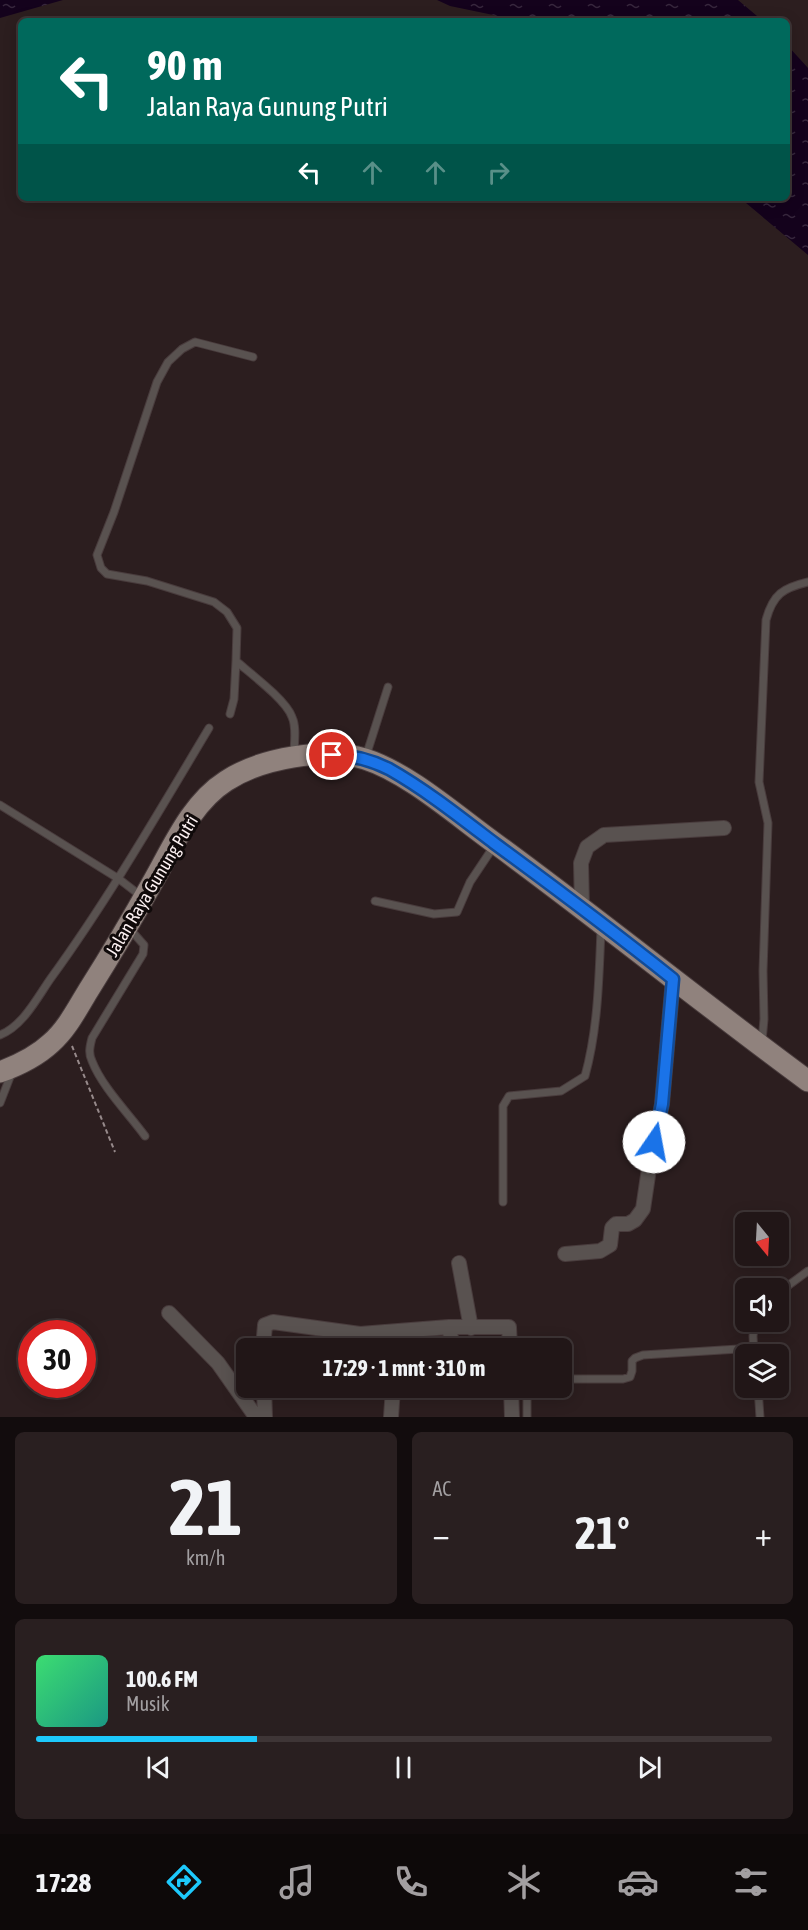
<!DOCTYPE html>
<html lang="id">
<meta charset="utf-8">
<style>
body{margin:0;font-family:"Asap Condensed",sans-serif;background:#291f20;color:#f1f3f6;height:100vh;display:flex;flex-direction:column;font-size:22px;white-space:nowrap}
*{box-sizing:border-box;margin:0}
p{font-size:20px;color:#a29fa1}
.icon{flex:none;width:33px;height:33px;fill:none;stroke:currentColor;stroke-width:2;stroke-linecap:round;stroke-linejoin:round}
.map{position:relative;height:1417px;overflow:hidden}
.details{display:flex;flex-direction:column;gap:15px;padding:15px;background:#120c0d;flex:1}
.details>*{flex:none}
.hud{position:absolute;left:18px;top:18px;width:772px;height:183px;border-radius:9px;box-shadow:0 3px 15px #0003,0 0 0 2px #3e3536;background:#00695c;color:#fff;overflow:hidden}
.needle{width:39px;rotate:162deg}
.controls{position:absolute;left:735px;top:1212px;display:grid;gap:12px}
.controls a{display:grid;place-items:center;width:54px;height:54px;border-radius:9px;background:#211617;box-shadow:0 3px 15px #0003,0 0 0 2px #3e3536;font-size:30px}
.speed{position:absolute;left:18px;top:1320px;display:flex;gap:12px;font-size:30px;font-weight:700;text-align:center}
.speed>*{display:grid;place-content:center;width:78px;height:78px;border-radius:50%;background:#211617;box-shadow:0 3px 15px #0003,0 0 0 2px #3e3536;line-height:1}
.speed .limit{border:9px solid #d22;background:#fff;color:#111}
.pin{position:absolute;display:grid;place-items:center;width:51px;height:51px;color:#fff;margin:-26px;border:3px solid #fff;border-radius:50%;box-shadow:0 2px 6px #0007}
.me{position:absolute;width:66px;margin:-33px;rotate:12deg;stroke-linejoin:round;filter:drop-shadow(0 0 4px #0008)}
.turn{display:flex;align-items:center;gap:21px;height:126px;padding:0 30px;font-size:27px}
.turn .icon{width:78px;height:78px;stroke-width:2.5}
.turn b{display:block;font-size:42px;line-height:51px}
.lanes{display:flex;align-items:center;height:57px;padding:0 30px;background:#0003;justify-content:center;gap:30px;direction:ltr}
.lanes .off{opacity:.35}
.big{font-size:45px;font-weight:700;line-height:1.1}
.details .card{flex:1;display:flex;flex-direction:column;justify-content:center;gap:9px;min-width:0;padding:0 21px;border-radius:9px;background:#291f20}
.details .dial{align-items:center;gap:0}
.dial b{font-size:78px;line-height:1}
.song{display:flex;align-items:center;gap:18px}
.cover{width:72px;height:72px;border-radius:9px;background:linear-gradient(135deg,hsl(140 70% 55%),hsl(170 70% 35%))}
.played{height:6px;border-radius:3px;background:linear-gradient(90deg,#1dc9fc 30%,#3e3536 30%)}
.keys{display:flex;justify-content:space-around;direction:ltr}
.heat{display:flex;justify-content:space-between;align-items:center;font-size:33px;direction:ltr}
.details .tiles{flex:1;display:grid;gap:15px;grid-template-columns:1fr 1fr}
.card:last-child{grid-column:span 2}
.trip{position:absolute;left:236px;top:1338px;width:336px;height:60px;border-radius:9px;background:#211617;box-shadow:0 3px 15px #0003,0 0 0 2px #3e3536;font-weight:700;line-height:60px;text-align:center}
.dock{display:flex;height:96px;justify-content:space-around;align-items:center;background:#0d0909;color:#a29fa1}
.dock .icon{width:42px;height:42px}
.dock .on{color:#1dc9fc}
.dock b{font-size:27px;color:#f1f3f6}
.map>svg:first-child{display:block}
.water{fill:url(#water-ripples)}
.lines{fill:none;stroke-linecap:round;stroke-linejoin:round}
.service-casing{stroke:#493c3d;stroke-width:9}
.minor-casing{stroke:#493c3d;stroke-width:16}
.primary-casing{stroke:#493c3d;stroke-width:23}
.path{stroke:#978a8b;stroke-width:2;stroke-dasharray:4.5 3;stroke-linecap:butt}
.service{stroke:#595250;stroke-width:7}
.minor{stroke:#595250;stroke-width:14}
.primary{stroke:#90827d;stroke-width:21}
.route-casing{stroke:#114b97;stroke-width:15}
.route{stroke:#1a73e8;stroke-width:10}
.labels{text-anchor:middle;stroke-width:6;stroke-linejoin:round;paint-order:stroke}
.street-label{font-size:18px;fill:#fcf1f2;stroke:#100a0a}
</style>
<div class="map">
<svg width="808" height="1417" viewBox="0 0 808 1417">
<defs>
<pattern id="water-ripples" width="26" height="14" patternUnits="userSpaceOnUse" patternTransform="scale(1.5)"><rect width="26" height="14" fill="#14021c"/><path d="M2 4q2-2 4 0t4 0M15 11q2-2 4 0t4 0" fill="none" stroke="#37273d"/></pattern>
</defs>
<rect width="100%" height="100%" fill="#2c1e1f"/>
<path class="water" d="M0,0H63L0,18Z
M437,0H738L763,21H522L450,6Z
M788,46L808,68V255L740,198H788Z"/>
<g class="lines">
<defs>
<path id="service" d="M253,357L195,342L182,349L168,362L157,382L114,512L97,555L101,568L107,574L147,581L214,602L227,612L237,628L236,661C251,674 286,700 292,717C297,728 294,743 294,754
M230,714L234,699L236,661
M366,756L388,687
M0,805L119,879L141,896
M375,901L434,914L457,912L470,882L494,846
M129,928L144,945L143,954L92,1038C90,1046 88,1053 92,1061C102,1087 129,1114 145,1136
M0,1035C23,1026 37,998 51,978C109,898 158,813 209,728
M762,1041L764,1019L763,971L768,823L759,782L766,620C773,594 783,588 808,582
M0,1103L12,1072
M503,1202V1106L509,1096L561,1091L585,1076C598,1029 599,978 601,929
M778,1293L808,1271
M754,1354L753,1336L755,1322
M561,1379H623L630,1377L632,1371V1361L635,1358L643,1355L754,1348
M527,1388V1417
M758,1388L760,1417"/>
<path id="minor" d="M582,907L581,863L587,847L604,835L724,828
M565,1254L600,1251L610,1245L612,1228L616,1224H628L635,1220L643,1209L650,1162L662,1104L673,979
M459,1263L471,1328
M169,1313L218,1363L256,1417
M449,1327L453,1348
M263,1348L265,1325L273,1322L360,1334L449,1327H509L510,1348
M264,1388L265,1417
M511,1388L512,1417
M391,1417L393,1388"/>
<path id="primary" d="M0,1072C19,1065 36,1057 51,1043C67,1029 77,1009 88,991C110,956 131,921 151,885C172,849 190,804 226,781C261,758 325,747 365,759C409,773 458,817 496,844C601,921 702,1003 808,1081"/>
</defs>
<use href="#service" class="service-casing"/>
<use href="#minor" class="minor-casing"/>
<use href="#primary" class="primary-casing"/>
<path class="path" d="M72,1046L115,1152"/>
<use href="#service" class="service"/>
<use href="#minor" class="minor"/>
<use href="#primary" class="primary"/>
</g>
<g class="lines">
<defs>
<path id="route" d="M332,755C352,755 371,760 389,769C426,790 460,817 494,843C554,887 614,932 673,979L662,1104L654,1142"/>
</defs>
<use href="#route" class="route-casing"/>
<use href="#route" class="route"/>
</g>
<g class="labels">
<g class="street-label">
<text transform="translate(152 886) rotate(-59)" y="6">Jalan Raya Gunung Putri</text>
</g>
</g>
</svg>
<div class="controls">
<a><svg class="needle" viewBox="-14 -14 28 28"><path d="M0-13l5 13h-10z" fill="#e53935"/><path d="M0 13l5-13h-10z" fill="#a29fa1"/></svg></a>
<a><svg class="icon" aria-label="sound" viewBox="0 0 24 24"><path d="M4 9h4l5-4v14l-5-4H4zM17 9q2 3 0 6"/></svg></a>
<a><svg class="icon" aria-label="layers" viewBox="0 0 24 24"><path d="M12 4l9 5-9 5-9-5zM3 14l9 5 9-5"/></svg></a>
</div>
<div class="speed"><div class="limit">30</div></div>
<div class="pin" style="left:332px;top:755px;background:#d93025"><svg class="icon" aria-label="arrive" viewBox="0 0 24 24"><path d="M6 21V4h12l-3 4 3 4H6"/></svg></div>
<svg class="me" style="left:654px;top:1142px" viewBox="-20 -20 40 40"><circle r="19" fill="#fff"/><path d="M0-13L10 11 0 6-10 11z" fill="#1a73e8"/></svg>
<div class="trip">17:29 · 1 mnt · 310 m</div>
<div class="hud">
<div class="turn"><svg class="icon" aria-label="left" viewBox="0 0 24 24"><path d="M17 20v-9H6M10 6l-5 5 5 5"/></svg><div><b>90 m</b>Jalan Raya Gunung Putri</div></div>
<div class="lanes"><svg class="icon" aria-label="left" viewBox="0 0 24 24"><path d="M17 20v-9H6M10 6l-5 5 5 5"/></svg><svg class="icon off" aria-label="ahead" viewBox="0 0 24 24"><path d="M12 20V5M6 11l6-6 6 6"/></svg><svg class="icon off" aria-label="ahead" viewBox="0 0 24 24"><path d="M12 20V5M6 11l6-6 6 6"/></svg><svg class="icon off" aria-label="right" viewBox="0 0 24 24"><path d="M7 20v-9h11M14 6l5 5-5 5"/></svg></div>
</div>
</div>
<section class="details">
<div class="tiles">
<div class="card dial"><b>21</b><p>km/h</p></div>
<div class="card"><p>AC</p>
<div class="heat"><a>−</a><b class="big">21°</b><a>+</a></div>
</div>
<div class="card">
<div class="song"><i class="cover"></i><div><b>100.6 FM</b><p>Musik</p></div></div>
<div class="played"></div>
<div class="keys"><svg class="icon" aria-label="previous" viewBox="0 0 24 24"><path d="M18 5L8 12l10 7zM5 5v14"/></svg><svg class="icon" aria-label="pause" viewBox="0 0 24 24"><path d="M8 5v14M16 5v14"/></svg><svg class="icon" aria-label="next" viewBox="0 0 24 24"><path d="M6 5l10 7-10 7zM19 5v14"/></svg></div>
</div>
</div>
</section>
<nav class="dock">
<b>17:28</b>
<svg class="icon on" aria-label="directions" viewBox="0 0 24 24"><path d="M12 3l9 9-9 9-9-9zM9 14v-3h6M13 9l2 2-2 2"/></svg>
<svg class="icon" aria-label="music" viewBox="0 0 24 24"><path d="M9 18V5l10-2v13"/><circle cx="6" cy="18" r="3"/><circle cx="16" cy="16" r="3"/></svg>
<svg class="icon" aria-label="phone" viewBox="0 0 24 24"><path d="M5 4h4l2 5-3 2q2 4 5 5l2-3 5 2v4C11 20 4 13 5 4z"/></svg>
<svg class="icon" aria-label="climate" viewBox="0 0 24 24"><path d="M12 3v18M4 7l16 10M4 17L20 7"/></svg>
<svg class="icon" aria-label="car" viewBox="0 0 24 24"><path d="M5 17H2v-5l4-1 3-4h7l3 4 3 1v5h-3M9 17h6M6 11h13"/><circle cx="7" cy="17" r="2"/><circle cx="17" cy="17" r="2"/></svg>
<svg class="icon" aria-label="filters" viewBox="0 0 24 24"><path d="M4 7h16M4 17h16"/><circle cx="9" cy="7" r="2"/><circle cx="15" cy="17" r="2"/></svg>
</nav>
